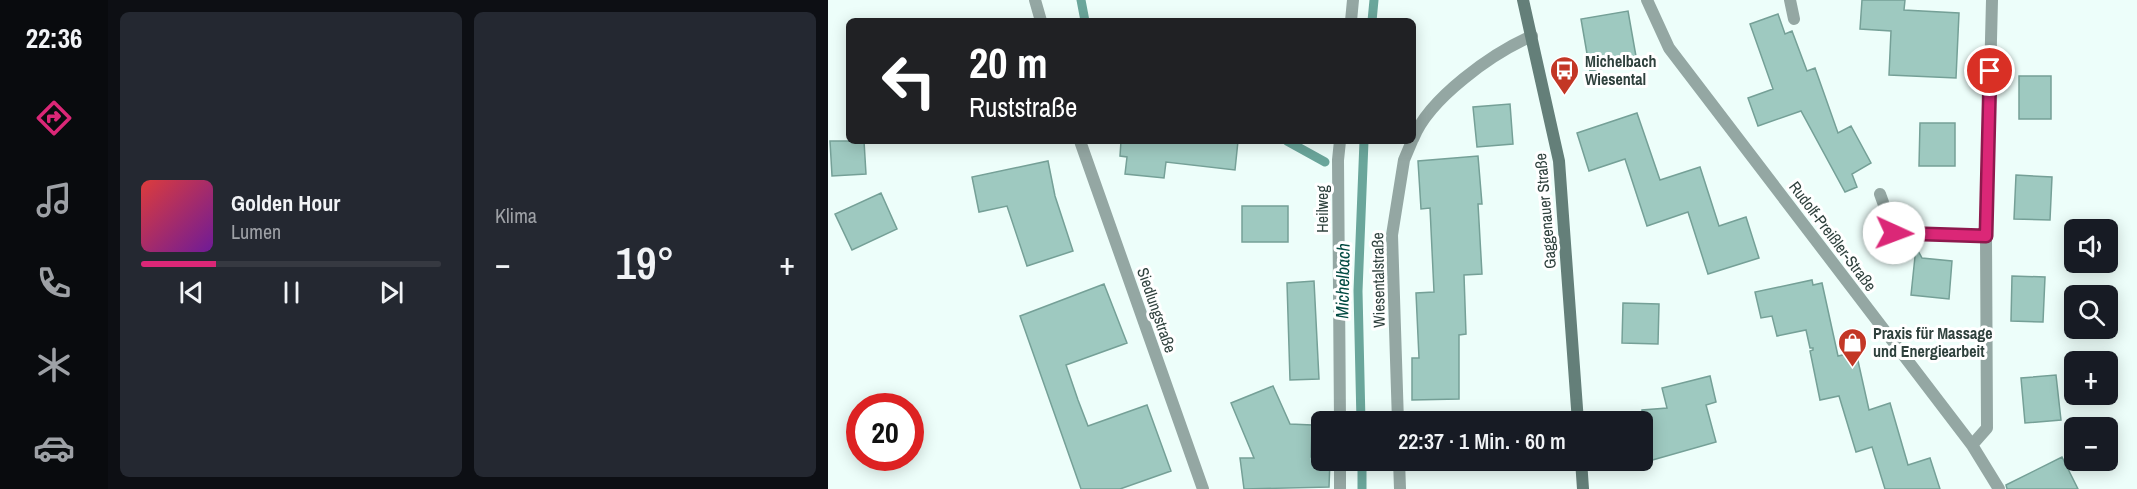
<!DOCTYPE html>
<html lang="de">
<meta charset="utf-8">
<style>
body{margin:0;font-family:"Archivo Narrow",sans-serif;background:#242831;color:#f1f3f6;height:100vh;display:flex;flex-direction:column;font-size:22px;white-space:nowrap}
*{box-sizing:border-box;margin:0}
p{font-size:20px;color:#9ea1a6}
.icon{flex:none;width:33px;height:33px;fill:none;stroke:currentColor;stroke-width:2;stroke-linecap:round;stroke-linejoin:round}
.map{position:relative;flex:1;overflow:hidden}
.details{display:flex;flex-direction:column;gap:12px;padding:12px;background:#0d0f14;width:720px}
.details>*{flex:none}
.hud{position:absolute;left:18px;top:18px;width:570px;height:126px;border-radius:9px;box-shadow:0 3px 15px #0003;background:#202124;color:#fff;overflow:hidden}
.tools{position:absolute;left:1236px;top:219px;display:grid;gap:12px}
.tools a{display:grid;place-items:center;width:54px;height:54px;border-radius:9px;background:#171b24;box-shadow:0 3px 15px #0003;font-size:30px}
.speed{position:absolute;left:18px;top:393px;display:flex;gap:12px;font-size:30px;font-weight:700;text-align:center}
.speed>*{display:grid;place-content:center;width:78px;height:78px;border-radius:50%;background:#171b24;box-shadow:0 3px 15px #0003;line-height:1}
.speed .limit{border:9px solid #d22;background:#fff;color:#111}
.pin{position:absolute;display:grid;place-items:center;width:51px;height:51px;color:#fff;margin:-26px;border:3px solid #fff;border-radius:50%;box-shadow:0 2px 6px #0007}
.me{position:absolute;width:66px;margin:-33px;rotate:92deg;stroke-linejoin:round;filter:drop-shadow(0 0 4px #0008)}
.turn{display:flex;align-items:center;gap:21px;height:126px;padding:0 24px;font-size:27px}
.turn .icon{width:78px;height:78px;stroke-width:2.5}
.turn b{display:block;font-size:42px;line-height:51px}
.big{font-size:45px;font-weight:600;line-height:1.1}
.details .tile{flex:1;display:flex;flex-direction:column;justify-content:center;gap:9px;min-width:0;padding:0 21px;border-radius:9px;background:#242831}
.song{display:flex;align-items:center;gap:18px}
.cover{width:72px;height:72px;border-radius:9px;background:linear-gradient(135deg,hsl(0 70% 55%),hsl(280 70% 35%))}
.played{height:6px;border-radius:3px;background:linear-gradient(90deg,#db2777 25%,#363941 25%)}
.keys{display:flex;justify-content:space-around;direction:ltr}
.heat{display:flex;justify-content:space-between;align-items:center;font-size:33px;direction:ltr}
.details .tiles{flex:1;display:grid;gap:12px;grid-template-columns:repeat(2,1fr)}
.trip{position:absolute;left:483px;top:411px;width:342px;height:60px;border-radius:9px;background:#171b24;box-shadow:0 3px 15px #0003;font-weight:600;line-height:60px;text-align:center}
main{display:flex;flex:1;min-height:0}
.tabs{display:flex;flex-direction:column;width:108px;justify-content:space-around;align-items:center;background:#090b0e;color:#9ea1a6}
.tabs .icon{width:42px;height:42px}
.tabs .selected{color:#db2777}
.tabs b{font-size:27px;color:#f1f3f6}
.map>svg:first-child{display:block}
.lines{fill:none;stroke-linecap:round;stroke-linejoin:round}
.stream{stroke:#6aa69b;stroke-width:9}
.building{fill:#9ec9c0;stroke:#75a097;stroke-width:1.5}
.service{stroke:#94a7a3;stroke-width:12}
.minor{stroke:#94a7a3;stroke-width:12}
.secondary{stroke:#647f79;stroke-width:12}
.route-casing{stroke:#8e194d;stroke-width:15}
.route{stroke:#db2777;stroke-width:10}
.labels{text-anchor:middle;stroke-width:6;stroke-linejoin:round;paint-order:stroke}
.poi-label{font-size:16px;font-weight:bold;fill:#2f413d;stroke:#fff;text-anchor:start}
.street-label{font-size:16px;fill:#2f413d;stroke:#fff}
.water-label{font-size:18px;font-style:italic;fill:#004a41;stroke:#fff}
</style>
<main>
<nav class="tabs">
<b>22:36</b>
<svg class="icon selected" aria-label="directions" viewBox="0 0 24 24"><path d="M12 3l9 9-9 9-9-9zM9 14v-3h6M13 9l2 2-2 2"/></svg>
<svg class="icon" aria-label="music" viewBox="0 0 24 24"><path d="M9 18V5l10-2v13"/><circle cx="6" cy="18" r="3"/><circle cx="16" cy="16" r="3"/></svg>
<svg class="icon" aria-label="phone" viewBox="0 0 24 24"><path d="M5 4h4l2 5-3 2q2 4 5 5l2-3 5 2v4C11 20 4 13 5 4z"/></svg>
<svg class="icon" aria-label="climate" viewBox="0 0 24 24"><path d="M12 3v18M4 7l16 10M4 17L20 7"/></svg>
<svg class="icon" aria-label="car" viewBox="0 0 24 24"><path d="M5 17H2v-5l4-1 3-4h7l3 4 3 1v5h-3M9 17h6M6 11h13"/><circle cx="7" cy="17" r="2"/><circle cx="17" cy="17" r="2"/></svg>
</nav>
<section class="details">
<div class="tiles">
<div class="tile">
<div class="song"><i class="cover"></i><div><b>Golden Hour</b><p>Lumen</p></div></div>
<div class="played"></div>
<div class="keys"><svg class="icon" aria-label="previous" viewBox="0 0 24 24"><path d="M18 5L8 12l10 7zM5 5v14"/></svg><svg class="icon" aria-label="pause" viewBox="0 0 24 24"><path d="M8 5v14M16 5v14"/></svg><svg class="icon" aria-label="next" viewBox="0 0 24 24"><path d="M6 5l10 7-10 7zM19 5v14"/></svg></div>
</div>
<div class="tile"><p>Klima</p>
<div class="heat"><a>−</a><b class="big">19°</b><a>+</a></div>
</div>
</div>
</section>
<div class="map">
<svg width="1309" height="489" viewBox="0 0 1309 489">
<rect width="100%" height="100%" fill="#edfefa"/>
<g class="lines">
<path class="stream" d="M253,0L257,21
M544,21L546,0
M459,141L497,162
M533,422L530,291L536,141
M534,460V489"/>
</g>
<path class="building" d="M1034,0H1077L1076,10L1131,13L1128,78L1061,75L1063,31L1032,29Z
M800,11L809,62L762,71L753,19Z
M950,14L957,34L964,31L979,71L987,68L1010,133L1023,126L1043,163L1024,174L1029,187L1017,192L973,111L930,126L920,98L945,89L922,24Z
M1191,76H1223V119H1191Z
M682,104L685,144L649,147L645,107Z
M809,113L832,180L872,167L891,226L918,217L931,258L880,274L860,212L819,226L797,159L761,171L749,133Z
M1092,123H1127V166H1091Z
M2,141H36L38,174L4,176Z
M293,141H410L407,170L338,162L336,178L297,174L299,157L292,156Z
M650,156L654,204H650L654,274L636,275L638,334L631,335V399L584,400V358H591L588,293L606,292L602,208L593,209L590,161Z
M220,161L227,196L245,251L199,266L179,206L151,212L144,177Z
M1188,175L1224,177L1222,220L1186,219Z
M53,193L69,229L24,250L7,214Z
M414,206H460V242H414Z
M1088,247L1094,258L1124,261L1121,299L1083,295Z
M1184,276L1217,277L1215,322L1183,321Z
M984,280L985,285L994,283L1010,356L1028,352L1041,410L1062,403L1080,465L1102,458L1112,489H1057L1044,447L1028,452L1011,396L992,400L982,351L985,350V348H982L978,330L949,336L944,316L933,318L927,292Z
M486,281L491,379L462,380L459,283Z
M276,284L299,343L238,365L250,400L260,426L319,405L343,471L292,489H253L192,316Z
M795,303L831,304L830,344L794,343Z
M1228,375L1233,420L1197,423L1193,378Z
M882,376L888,402L878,405L888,442L814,463V410L839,408L834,388Z
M445,386L462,424L484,425L483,457H494V460H502L501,487L416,489L412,458H426L403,403Z
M1234,457L1250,489H1179L1178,485Z"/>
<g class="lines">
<path class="service" d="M962,0L966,19
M1052,194L1066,233L1158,236"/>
<path class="minor" d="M207,0L213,21
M819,0L841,48L1144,445L1171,489
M523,21L525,0
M585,139C601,98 665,53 704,36
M252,141L375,489
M512,422L510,160L512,141
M570,422L564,235L576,160L584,141
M1144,445L1159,428L1158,236L1164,0
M512,460V489
M571,460L572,489"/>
<path class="secondary" d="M695,0L731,161L750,422
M753,460L755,489"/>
</g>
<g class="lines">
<defs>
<path id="route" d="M1066,233L1158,236L1162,71"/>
</defs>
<use href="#route" class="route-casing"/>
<use href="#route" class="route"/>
</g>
<defs>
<symbol id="bus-pin" viewBox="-11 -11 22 30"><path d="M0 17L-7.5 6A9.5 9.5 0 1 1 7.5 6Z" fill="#c33725" stroke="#fff"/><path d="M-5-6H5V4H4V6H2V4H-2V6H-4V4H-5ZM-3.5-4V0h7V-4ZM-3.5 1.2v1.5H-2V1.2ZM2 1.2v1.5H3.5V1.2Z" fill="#fff"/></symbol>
<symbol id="shop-pin" viewBox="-11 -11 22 30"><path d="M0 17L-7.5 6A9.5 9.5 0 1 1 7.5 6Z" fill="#c33725" stroke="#fff"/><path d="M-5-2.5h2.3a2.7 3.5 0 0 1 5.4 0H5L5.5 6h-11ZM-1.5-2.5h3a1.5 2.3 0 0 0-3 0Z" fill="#fff"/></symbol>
</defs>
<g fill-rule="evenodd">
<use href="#bus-pin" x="720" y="54" width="33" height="45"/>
<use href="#shop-pin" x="1008" y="326" width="33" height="45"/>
</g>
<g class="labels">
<g class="poi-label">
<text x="757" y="67">Michelbach<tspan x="757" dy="18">Wiesental</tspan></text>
<text x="1045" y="339">Praxis für Massage<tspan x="1045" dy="18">und Energiearbeit</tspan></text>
</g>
<g class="street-label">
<text transform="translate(494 209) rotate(-90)" y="6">Heilweg</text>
<text transform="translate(717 211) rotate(-95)" y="6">Gaggenauer Straße</text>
<text transform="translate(1005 236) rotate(53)" y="6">Rudolf-Preißler-Straße</text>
<text transform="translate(550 280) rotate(-91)" y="6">Wiesentalstraße</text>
<text transform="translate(329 310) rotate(71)" y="6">Siedlungstraße</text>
</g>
<g class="water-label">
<text transform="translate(515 281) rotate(-89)" y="6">Michelbach</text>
</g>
</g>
</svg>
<div class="tools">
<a><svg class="icon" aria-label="sound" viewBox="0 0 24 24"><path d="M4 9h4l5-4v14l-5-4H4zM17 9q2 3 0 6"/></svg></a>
<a><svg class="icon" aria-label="search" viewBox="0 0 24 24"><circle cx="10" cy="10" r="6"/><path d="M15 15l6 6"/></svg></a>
<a>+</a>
<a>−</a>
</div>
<div class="speed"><div class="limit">20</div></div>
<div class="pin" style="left:1162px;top:71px;background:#d93025"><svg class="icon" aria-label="arrive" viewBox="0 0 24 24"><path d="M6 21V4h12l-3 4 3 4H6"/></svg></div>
<svg class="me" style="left:1066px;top:233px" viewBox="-20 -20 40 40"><circle r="19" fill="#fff"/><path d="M0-13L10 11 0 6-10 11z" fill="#db2777"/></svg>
<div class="trip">22:37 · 1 Min. · 60 m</div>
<div class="hud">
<div class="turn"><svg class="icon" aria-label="left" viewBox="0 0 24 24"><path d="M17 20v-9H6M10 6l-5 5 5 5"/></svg><div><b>20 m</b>Ruststraße</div></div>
</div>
</div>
</main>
